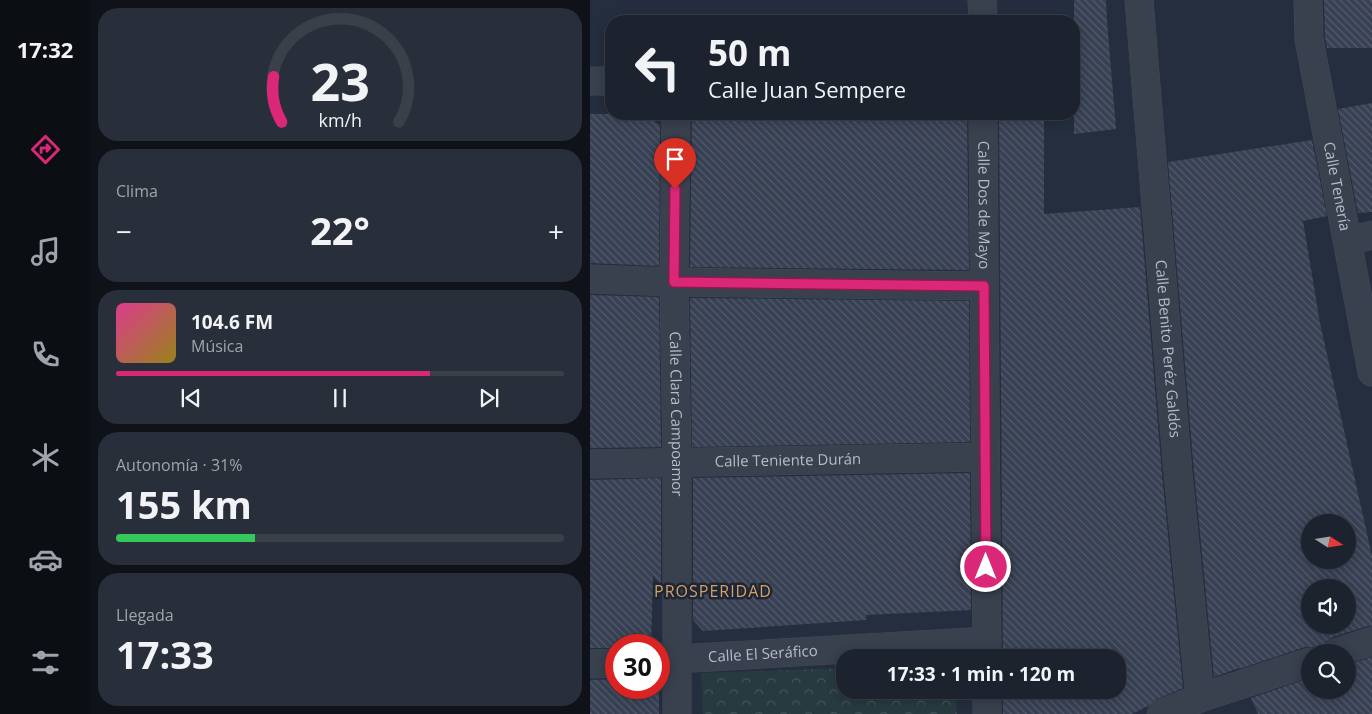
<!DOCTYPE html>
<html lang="es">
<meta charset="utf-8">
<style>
body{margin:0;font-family:"Open Sans",sans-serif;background:#292f3a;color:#f1f3f6;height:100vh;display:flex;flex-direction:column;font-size:19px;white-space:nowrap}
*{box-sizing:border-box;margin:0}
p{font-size:16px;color:#a0a4aa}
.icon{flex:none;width:28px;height:28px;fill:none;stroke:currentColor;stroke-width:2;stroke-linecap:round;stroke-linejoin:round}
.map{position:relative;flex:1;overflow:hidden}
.sheet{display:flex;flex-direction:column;gap:8px;padding:8px;background:#0f1319;width:500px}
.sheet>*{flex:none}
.guide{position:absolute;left:15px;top:15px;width:475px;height:105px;border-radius:20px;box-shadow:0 2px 12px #0003,0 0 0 1px #3a3f4a;background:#1c222e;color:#f1f3f6;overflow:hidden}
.needle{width:32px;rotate:102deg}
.buttons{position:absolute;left:711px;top:514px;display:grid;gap:10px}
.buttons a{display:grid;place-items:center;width:55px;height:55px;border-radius:50%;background:#1c222e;box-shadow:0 2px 12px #0003,0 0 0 1px #3a3f4a;font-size:25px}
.speed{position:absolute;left:15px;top:634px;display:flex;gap:10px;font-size:25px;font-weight:700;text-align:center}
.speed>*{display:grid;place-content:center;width:65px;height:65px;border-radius:50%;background:#1c222e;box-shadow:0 2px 12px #0003,0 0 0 1px #3a3f4a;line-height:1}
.speed .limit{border:8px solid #d22;background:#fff;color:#111}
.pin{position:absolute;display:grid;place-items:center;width:42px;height:42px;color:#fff;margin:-51px -21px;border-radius:50% 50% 50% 0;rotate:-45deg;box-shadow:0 0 5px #0007}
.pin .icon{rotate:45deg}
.me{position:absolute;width:55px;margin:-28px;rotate:0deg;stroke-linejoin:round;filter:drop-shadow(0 0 4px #0008)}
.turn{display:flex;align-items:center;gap:18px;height:105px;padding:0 20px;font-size:22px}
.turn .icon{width:65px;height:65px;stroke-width:2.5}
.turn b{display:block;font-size:35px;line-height:42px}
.big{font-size:38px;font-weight:700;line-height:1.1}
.sheet .tile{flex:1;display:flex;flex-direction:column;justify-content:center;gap:8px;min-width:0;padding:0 18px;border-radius:20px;background:#292f3a}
.sheet .dial{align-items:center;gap:0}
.dial svg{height:130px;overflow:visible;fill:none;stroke:#3a3f4a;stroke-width:7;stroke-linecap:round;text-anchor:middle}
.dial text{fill:#f1f3f6;stroke:none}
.song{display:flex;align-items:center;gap:15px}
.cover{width:60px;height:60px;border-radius:8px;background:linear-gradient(135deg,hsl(330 70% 55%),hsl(50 70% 35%))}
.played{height:5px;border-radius:2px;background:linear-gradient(90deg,#db2777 70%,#3a3f4a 70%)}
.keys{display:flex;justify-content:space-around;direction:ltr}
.heat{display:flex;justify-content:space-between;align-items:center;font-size:28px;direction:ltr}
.charge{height:8px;border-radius:4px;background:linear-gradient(90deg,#34c759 31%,#3a3f4a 0)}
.trip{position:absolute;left:246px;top:649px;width:290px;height:50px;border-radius:20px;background:#1c222e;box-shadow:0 2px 12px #0003,0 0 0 1px #3a3f4a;font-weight:700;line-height:50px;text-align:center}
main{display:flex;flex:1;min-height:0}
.menu{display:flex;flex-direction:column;width:90px;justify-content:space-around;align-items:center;background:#0b0e12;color:#a0a4aa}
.menu .icon{width:35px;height:35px}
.menu .selected{color:#db2777}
.menu b{font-size:22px;color:#f1f3f6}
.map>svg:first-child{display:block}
.park{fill:url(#park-crowns)}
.building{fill:url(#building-back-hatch);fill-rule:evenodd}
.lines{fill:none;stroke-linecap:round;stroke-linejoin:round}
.minor-casing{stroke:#434957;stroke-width:29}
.minor{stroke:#39404e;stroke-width:28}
.route-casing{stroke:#8e194d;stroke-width:12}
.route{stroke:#db2777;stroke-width:9}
.labels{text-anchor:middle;stroke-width:5;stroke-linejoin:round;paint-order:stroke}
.street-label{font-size:15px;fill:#b6bbc9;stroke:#1e2534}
.neighbourhood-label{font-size:16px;letter-spacing:1px;fill:#d2a168;stroke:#1e2534}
</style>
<main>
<nav class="menu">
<b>17:32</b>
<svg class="icon selected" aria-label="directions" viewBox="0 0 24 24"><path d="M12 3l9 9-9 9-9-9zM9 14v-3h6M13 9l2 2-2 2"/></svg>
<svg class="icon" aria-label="music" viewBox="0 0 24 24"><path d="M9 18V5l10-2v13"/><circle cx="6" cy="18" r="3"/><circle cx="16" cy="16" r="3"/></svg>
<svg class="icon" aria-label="phone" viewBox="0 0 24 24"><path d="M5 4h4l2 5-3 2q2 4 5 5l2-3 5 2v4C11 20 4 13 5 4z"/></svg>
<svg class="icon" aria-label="climate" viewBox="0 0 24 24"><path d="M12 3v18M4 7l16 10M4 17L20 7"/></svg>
<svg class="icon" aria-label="car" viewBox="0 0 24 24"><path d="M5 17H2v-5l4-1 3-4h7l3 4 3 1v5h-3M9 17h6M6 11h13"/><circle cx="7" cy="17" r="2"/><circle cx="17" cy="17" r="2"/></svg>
<svg class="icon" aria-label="filters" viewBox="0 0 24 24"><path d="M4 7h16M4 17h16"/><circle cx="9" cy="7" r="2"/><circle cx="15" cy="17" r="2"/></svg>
</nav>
<section class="sheet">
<div class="tile dial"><svg viewBox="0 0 100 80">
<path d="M14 69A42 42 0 1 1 86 69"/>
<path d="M14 69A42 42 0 0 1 9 41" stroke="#db2777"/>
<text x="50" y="56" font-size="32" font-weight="700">23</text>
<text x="50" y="72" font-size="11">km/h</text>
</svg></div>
<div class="tile"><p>Clima</p>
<div class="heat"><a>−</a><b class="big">22°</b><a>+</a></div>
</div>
<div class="tile">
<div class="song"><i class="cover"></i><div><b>104.6 FM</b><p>Música</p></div></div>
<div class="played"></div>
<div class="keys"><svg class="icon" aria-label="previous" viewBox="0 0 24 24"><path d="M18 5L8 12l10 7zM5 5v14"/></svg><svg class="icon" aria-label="pause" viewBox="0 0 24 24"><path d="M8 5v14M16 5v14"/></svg><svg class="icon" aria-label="next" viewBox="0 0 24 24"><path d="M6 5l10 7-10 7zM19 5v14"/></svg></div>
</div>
<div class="tile"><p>Autonomía · 31%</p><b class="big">155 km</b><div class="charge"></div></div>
<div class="tile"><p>Llegada</p><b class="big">17:33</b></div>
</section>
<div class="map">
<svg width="782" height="714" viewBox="0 0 782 714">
<defs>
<pattern id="park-crowns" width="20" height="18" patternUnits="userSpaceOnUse" patternTransform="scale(1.25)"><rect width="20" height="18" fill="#273a3f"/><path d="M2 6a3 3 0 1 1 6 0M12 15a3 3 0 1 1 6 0" fill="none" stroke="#445559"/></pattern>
<pattern id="building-back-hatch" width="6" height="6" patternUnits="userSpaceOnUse" patternTransform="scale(1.25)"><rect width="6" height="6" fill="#384154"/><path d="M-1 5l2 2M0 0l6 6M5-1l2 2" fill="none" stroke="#535a6b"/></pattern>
</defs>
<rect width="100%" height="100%" fill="#252e3e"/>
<path class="park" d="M255,668V690H366L367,714H113L111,673Z"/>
<path class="building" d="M484,0H516L517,21L526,129L484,134Z
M734,0H782V48H737L735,37Z
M782,103V212L768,213L748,109Z
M0,114H53L70,125L69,266L0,263Z
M102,114H377L379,270L100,267Z
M409,114H454V214L550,207L572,474L593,688L565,700L558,706L542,714H413V690H528V658H413Z
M722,140L737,216L713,221L730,323L782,556V626H777L743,637L736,642L733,648V652L724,647H715L649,669V668L624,677L604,472L578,162ZM720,522H758V560H720ZM720,588H758V625H720Z
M0,295L69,297L71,447L0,448Z
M100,298L379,301L380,442L102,447Z
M380,473L381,610L276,615V620L113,631L103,620V478Z
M71,478V585L63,576L61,645H26V648H0V480Z
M782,657V714H668L661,698L720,678V690H758V665Z
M26,679V688H69V681V714H0V680Z"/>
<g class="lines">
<defs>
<g id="minor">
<path d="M392,0L393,21"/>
<path id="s1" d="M549,0L588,473L610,698"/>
<path id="s2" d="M718,0L719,39L782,372"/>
<path d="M0,81H21"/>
<path id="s3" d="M86,114L84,282L87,463V714"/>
<path id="s4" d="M393,114L397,658"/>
<path d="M757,241L782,235"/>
<path d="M0,279L84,282L394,286"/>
<path id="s5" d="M0,464L395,457"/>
<path d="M748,652L782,641"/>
<path id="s6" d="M69,660L397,641"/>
<path d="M0,664L26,663"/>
<path d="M397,690V714"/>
<path d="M571,714L610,698L720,662"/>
</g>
</defs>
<use href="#minor" class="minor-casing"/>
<use href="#minor" class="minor"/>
</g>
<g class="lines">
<defs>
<path id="route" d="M85,189L84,282L394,286L396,567"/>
</defs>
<use href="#route" class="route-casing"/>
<use href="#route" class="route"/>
</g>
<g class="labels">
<g class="street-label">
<text dy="5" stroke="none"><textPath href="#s2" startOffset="189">Calle Tenería</textPath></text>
<text dy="5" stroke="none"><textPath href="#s4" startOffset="91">Calle Dos de Mayo</textPath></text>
<text dy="5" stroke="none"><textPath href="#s1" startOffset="350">Calle Benito Peréz Galdós</textPath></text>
<text dy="5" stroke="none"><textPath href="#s3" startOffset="300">Calle Clara Campoamor</textPath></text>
<text dy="5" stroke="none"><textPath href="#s5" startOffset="198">Calle Teniente Durán</textPath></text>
<text dy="5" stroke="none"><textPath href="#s6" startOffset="104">Calle El Seráfico</textPath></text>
</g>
<g class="neighbourhood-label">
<text x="123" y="597">PROSPERIDAD</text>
</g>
</g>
</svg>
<div class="buttons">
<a><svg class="needle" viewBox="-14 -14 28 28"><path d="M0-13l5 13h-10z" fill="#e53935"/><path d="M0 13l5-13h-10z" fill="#a0a4aa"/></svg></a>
<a><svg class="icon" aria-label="sound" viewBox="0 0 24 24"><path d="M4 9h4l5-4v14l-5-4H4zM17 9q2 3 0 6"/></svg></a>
<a><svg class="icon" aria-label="search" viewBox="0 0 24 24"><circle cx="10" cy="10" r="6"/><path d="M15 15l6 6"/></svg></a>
</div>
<div class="speed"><div class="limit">30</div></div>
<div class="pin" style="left:85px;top:189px;background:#d93025"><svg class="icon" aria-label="arrive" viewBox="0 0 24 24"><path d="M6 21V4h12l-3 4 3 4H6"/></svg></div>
<svg class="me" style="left:396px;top:567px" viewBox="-20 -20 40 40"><circle r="17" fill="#db2777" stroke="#fff" stroke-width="3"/><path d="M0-11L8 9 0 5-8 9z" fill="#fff"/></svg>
<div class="trip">17:33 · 1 min · 120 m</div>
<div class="guide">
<div class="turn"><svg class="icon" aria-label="left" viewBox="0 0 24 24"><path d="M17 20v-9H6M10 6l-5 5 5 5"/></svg><div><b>50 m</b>Calle Juan Sempere</div></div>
</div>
</div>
</main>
